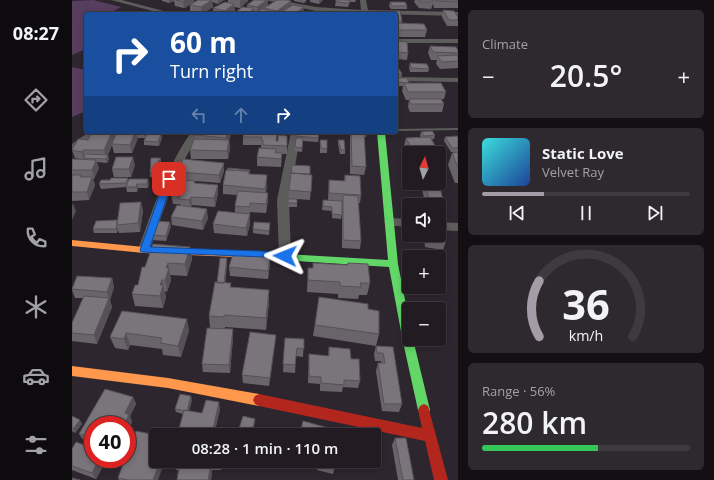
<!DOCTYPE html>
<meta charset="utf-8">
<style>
body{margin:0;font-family:"Open Sans",sans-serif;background:#2e292f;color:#f1f3f6;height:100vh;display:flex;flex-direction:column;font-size:15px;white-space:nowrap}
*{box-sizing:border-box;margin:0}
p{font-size:13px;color:#a2a1a5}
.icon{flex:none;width:22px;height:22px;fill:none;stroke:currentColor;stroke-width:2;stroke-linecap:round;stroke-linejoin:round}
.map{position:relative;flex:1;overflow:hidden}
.panel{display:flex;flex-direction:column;gap:10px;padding:10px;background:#130f13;width:256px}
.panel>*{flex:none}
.guide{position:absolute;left:12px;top:12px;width:314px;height:122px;border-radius:4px;box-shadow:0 2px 6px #0003,0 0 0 1px #3f3a40;background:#1a4fa0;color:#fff;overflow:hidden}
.needle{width:26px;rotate:5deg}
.controls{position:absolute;left:330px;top:146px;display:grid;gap:8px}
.controls a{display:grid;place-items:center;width:44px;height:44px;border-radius:4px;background:#221c22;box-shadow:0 2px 6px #0003,0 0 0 1px #3f3a40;font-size:20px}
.speed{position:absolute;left:12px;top:416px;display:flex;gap:8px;font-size:20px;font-weight:700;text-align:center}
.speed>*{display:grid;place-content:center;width:52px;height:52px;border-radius:50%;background:#221c22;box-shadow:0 2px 6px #0003,0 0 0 1px #3f3a40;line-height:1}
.speed .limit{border:6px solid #d22;background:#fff;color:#111}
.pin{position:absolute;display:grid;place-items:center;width:34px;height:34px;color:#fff;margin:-17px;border-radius:8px;box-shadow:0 2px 6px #0006}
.me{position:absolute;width:44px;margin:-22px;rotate:272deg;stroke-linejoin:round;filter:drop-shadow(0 0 3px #0008)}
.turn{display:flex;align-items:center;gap:14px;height:84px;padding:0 20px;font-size:18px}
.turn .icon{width:52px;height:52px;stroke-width:2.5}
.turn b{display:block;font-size:28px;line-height:34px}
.lanes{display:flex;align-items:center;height:38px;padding:0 20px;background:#0003;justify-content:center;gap:20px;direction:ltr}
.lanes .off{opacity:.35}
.big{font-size:30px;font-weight:600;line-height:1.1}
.panel .card{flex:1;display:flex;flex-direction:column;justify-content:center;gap:6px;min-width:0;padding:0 14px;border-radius:6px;background:#2e292f}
.panel .dial{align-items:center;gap:0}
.dial svg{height:104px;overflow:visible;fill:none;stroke:#3f3a40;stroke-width:7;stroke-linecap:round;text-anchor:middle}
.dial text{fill:#f1f3f6;stroke:none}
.song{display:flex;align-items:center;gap:12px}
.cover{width:48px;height:48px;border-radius:6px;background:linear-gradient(135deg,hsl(180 70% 55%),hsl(220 70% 35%))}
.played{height:4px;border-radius:2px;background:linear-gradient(90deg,#a49ca6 30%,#3f3a40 30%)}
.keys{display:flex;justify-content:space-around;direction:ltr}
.heat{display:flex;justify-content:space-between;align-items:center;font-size:22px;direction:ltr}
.charge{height:6px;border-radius:3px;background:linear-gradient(90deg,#34c759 56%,#3f3a40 0)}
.trip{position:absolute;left:77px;top:428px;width:232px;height:40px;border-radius:4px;background:#221c22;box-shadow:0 2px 6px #0003,0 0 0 1px #3f3a40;font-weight:600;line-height:40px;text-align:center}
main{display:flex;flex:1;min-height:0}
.menu{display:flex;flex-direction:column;width:72px;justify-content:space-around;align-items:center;background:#0e0b0e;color:#a2a1a5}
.menu .icon{width:28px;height:28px}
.menu .current{color:#a49ca6}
.menu b{font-size:18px;color:#f1f3f6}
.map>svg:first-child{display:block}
.green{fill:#573d5e}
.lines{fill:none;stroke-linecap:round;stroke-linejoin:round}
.lane{fill:#5c5c5b;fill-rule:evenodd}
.street{fill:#5c5c5b;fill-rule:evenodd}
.fast{fill:#63d668;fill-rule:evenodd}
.slow{fill:#ff974d;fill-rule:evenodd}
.jam{fill:#b3261e;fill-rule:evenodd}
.wall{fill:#69646a}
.shaded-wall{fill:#555156}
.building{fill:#7a747b;stroke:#555156}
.route{fill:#1a73e8;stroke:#114b97}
</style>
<main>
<nav class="menu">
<b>08:27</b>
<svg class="icon current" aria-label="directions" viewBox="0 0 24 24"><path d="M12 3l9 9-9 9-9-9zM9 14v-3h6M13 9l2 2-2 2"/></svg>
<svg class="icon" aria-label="music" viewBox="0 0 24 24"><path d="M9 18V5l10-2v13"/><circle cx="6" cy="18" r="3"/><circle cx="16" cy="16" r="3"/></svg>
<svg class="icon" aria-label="phone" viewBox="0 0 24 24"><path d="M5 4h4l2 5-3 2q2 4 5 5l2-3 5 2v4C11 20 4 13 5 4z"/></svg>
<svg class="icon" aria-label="climate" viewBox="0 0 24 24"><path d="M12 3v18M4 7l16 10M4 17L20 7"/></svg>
<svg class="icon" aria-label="car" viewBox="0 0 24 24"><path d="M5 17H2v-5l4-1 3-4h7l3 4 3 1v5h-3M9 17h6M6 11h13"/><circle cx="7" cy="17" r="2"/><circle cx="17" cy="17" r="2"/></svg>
<svg class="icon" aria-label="filters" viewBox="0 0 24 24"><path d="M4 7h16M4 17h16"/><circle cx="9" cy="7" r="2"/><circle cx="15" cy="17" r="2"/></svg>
</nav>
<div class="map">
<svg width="386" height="480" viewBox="0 0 386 480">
<rect width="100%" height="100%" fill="#2d262e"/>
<path class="green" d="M21,0L49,7L40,12L50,14H14V49L0,55V1Z
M0,67L14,70V111L0,117Z"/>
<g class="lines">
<path class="lane" d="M386,128V130L324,131V129Z"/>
<path class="street" d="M39,0H50L103,14H92Z
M193,0H206L244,7L289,10L288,0H294L296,10L386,12V16L268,13L244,11Z
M324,39H386V43H324Z
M324,77L386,78V82L324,81Z
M17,132H28L0,151V144Z
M119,132H129C103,171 93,206 78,250L76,253H68L66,250C82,206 93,171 119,132Z
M219,132H229L217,200L219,256L217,259H209L207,256L205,200Z
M318,218L337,219V227L314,225L312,222Z
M367,222L386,223V231L367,230Z"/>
<path class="fast" d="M305,132H313L326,264L337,320V339H341L358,410L356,414L352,416L348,414L346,410L331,342L317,267L162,257L159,256L157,254L159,252L162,251L316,260Z"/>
<path class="slow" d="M0,240L72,247L162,251L165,252L167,254L165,256L162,257L72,253L0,246Z
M0,366L96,378L187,394L191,396L193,400L191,404L187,406L96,388L0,376Z"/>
<path class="jam" d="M187,394L350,428L346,410L348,406L352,404L356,406L376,480H362L353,441L187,406L183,404L181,400L183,396Z"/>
</g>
<path class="wall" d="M90,0H122V2L126,0H152L146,4L140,2L141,7L130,14L118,11V5L115,6V7L112,8L103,6L102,1L97,3L90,1Z
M156,0H176V1L168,8L162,7L163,11L158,14H142L141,8L156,3Z
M182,0H196V6L219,1V6L231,14H211V13L210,14H183L184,13H182V14H162L175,7V5Z
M222,0H235L232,3L222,1Z
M238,0H251L247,4L238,2Z
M264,0H284L283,2H278L276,7L263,6Z
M343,0H386V8H362L361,4L359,9L347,8L342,2Z
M318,2L335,6V9H319L317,6Z
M371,10L386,17V26H375L370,17Z
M314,11H328L330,21V23L352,24L355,30L353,37H324V14H314Z
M324,41L336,53L335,60L324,59Z
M358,46L386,50V68L368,69L364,64L365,60H359L356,53Z
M338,63L357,69L356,72H338L337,67Z
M324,67L330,74L329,78L337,83L374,92L372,99H369L372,104L370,112H338L336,107L337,100H334L330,91L331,86H324Z
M26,132H75V134H89L90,138L87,146L72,145V141L73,138H66L60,153H42L40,145L36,155L37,159L35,163L25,162L27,168L22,179H21L23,185L17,200L0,201V159H8L3,158L0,150L25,134Z
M99,132H115L114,134Z
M172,132L204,141H206L215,136V154H210L209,167L185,166V157L189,148V145H171V137Z
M225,132H247L246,142L231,141L230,152L222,151Z
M279,132H295L294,137H292L294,167L292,175L278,174V138Z
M349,132L363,135L362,139H360L367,153V155V153H337V156L332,146L334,138L349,137L348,136Z
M123,135H159L157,140L158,148L156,159H119L118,150L123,139Z
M373,137L386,138V183H383L376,165L380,153L386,152H379L372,141Z
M248,140L255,149V153H248Z
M266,140L273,150V154H268L266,144Z
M89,158V162L87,166L85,177H78V173Z
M152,163V171L148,183L123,181V183L146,193L143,207L120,205L119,207L136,218L131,230L100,225L99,217L108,206V204H101L99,195L109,186L111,180H107L106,172Z
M63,165L59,177H42L40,169Z
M367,165L370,174L369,178H367Z
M178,174L195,175V183L194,193L196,201L194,213L178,212V223L175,236L142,233L141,224L163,213V206L165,195L151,194V185Z
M238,175H240L238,200L225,199V207H216L217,190Z
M273,175L289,195L288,203H286L289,241L288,249L270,248V209L269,219L260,218V211L250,210L251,200H256L257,180L272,181Z
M56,178V180L77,183L76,188H66L65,192H55L54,187L29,189L27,184L38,180Z
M352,183H367L372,204L369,212H367V205H354L350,190Z
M71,210L68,232L47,233L46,230L45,233H22L21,229L45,220Z
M198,223L197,235L181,233V229Z
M99,226L94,241L80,240L79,235Z
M352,235H367L374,241L371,250L353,247Z
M118,247L120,259L115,276L98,275L99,280L95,292L93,291V292L94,297L91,308L63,306L60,294L66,285L73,267Z
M155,262L153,283H159V288L197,290V302L194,330L153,327V329L161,337L158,373L131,372L130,364L151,329L138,328L137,316L145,283Z
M241,263L275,265L276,263L298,283L295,295H287L286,299L266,298V294L235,292L236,268H241Z
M198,264L196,279L158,276L157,267Z
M40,278L42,287L38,300L40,307L25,344L0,341V323L11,298H3L0,290V288Z
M247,297L296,309L307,334L304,346L241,336Z
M50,311L117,330L109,357L91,355L90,349L58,345L56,350L43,348L38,337Z
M213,338L232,339L231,357L224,356L223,373L211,372Z
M203,343L197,386L171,383L170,375Z
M304,346L321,347L330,404L327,412L310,411L304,371L306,363H309V361H303L302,354Z
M257,347L279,359L288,381L286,388L271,387L270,392L248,391V384L236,383L237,354L256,356Z
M33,389L61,397L64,404L58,416L60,422L56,430H55V425H21V444L12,441L7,434Z
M120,400L117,411L130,413L148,409L142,435H109L107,429L111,414L104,412L103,409Z
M0,415V416L10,424L3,433L0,431Z
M323,438L342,480H326L320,445Z
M0,449L21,459H35L24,479L0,470Z
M102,461H150L149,470H140L139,480H105L106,470H104L101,463Z
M232,461H264L261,474L245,470L246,467L234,464L235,462Z
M46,478L86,480H47Z"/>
<path class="shaded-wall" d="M97,0H102V1L97,3Z
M113,0H122V3L115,6V7L112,8L111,2Z
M140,0L141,7L130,14L129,7Z
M146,0H152L146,4Z
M169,0H176V1L168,8V1Z
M195,0H196V6L186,13L185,7Z
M247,0H251L247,4Z
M219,1V7L211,11V13L210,14H205V11Z
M162,4L163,11L158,14H154L153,11Z
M232,7L231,14H222Z
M182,8V14H176Z
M40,132H42L43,137L34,158L32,150Z
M63,132H64L66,138L60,153L58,145Z
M73,132H75V134L73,138L72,134Z
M156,132H159V135L154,146V138Z
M89,134L90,138L87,146L86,142Z
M157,140L158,148L156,159L155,151Z
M11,150L13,158H11L12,160L10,152Z
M36,155L37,159L35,163L34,159Z
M61,157L63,165L59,177L57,169Z
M89,158V162L87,166L85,177L84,173L86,162Z
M24,160L27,168L22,179L20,170Z
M152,163V171L148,183L147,175Z
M195,175V183L193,197V189Z
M20,177L23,185L17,200L15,192Z
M76,179L77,183L76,188L75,184Z
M65,184L66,188L65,192L64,187Z
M146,185V193L143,207L142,198Z
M196,193V201L194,213V204Z
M119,197L120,205L119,208L117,200Z
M69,202L71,210L68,232L66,223Z
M1,203L4,211L0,220V206Z
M135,209L136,218L131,230L130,221Z
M178,214V223L175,236L174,228Z
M98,222L99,226L94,241V236Z
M45,225L46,230L45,233L44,229Z
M118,247L120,259L115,276L113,264Z
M198,256V264L196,279V271Z
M155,258V262L153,290L152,286Z
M96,263L99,280L95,292L93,280L94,268Z
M40,278L42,287L38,300L40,307L25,344L22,335L37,299L35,292Z
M90,280L94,297L91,308L88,296V285Z
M197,290V302L194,330V318Z
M115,319L117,330L109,357L106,346Z
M161,329V337L158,373L157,365Z
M54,333L58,345L56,350L52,339Z
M119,396L120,400L116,415L115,411Z
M61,397L64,404L58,416L60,422L56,430L55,428V425H54L53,423V413Z
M147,402L148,409L142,435H140Z
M183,419V423L180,435H179Z
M8,420L10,424L3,433L1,429Z
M47,421L49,425H45Z
M27,459H35L24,479L20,473Z
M88,461H93L86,480H81Z
M148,461H150L149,470L148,464Z
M139,463L140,470L139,480H136Z"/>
<path class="building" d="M104,0H114L111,2Z
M126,0H140L129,7L118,5Z
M182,0H195L185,7L175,5Z
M205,0H216L219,1L205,11L192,8Z
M264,0H278L277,3L264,2Z
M347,0H360L361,2H348Z
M363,0H386V2L364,1Z
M153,2L162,4L153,11L141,8Z
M318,2H333L335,6H320Z
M221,5L232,7L222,14L211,11Z
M170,7L182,8L176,14H162Z
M190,9L201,12L198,14H183Z
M371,10L382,11L386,17V20H377Z
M247,11L272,12V14H246Z
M314,11H328L330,21H324V14H315Z
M324,23L352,24L355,30H324Z
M324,41L335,42L336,53L324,52Z
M358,46L384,47L386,50V53L361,52Z
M385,55L386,56V61L370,62L365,56Z
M338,63L355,64L357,69L339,68Z
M324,67H326L330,74H324Z
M324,78H335L337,83L324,82Z
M332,83H369L374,92H336Z
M337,99H369L372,104H339Z
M360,131L363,135L352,136L349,132Z
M26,132H40L32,150H11L10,152L0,150L6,139L16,140L19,134H25Z
M45,132H63L58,145L40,144Z
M64,132H73L72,134H65Z
M124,132H156L154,138L123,135Z
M172,132H205L204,141H206V135L215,136V146L191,145V140H189L190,137H171Z
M225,132H247L246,138L224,136Z
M279,132H292L294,167L280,166Z
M75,134H89L86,142L72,141Z
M385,136L386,138V148H380L373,137Z
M358,137L367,153H342L334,138Z
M224,138H231L230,148L223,147Z
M122,139L157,140L155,151L118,150Z
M248,140H255V149L249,148Z
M266,140H272L273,150H269Z
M187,148L204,149L203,153H210L209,159L185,157Z
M386,152V168L380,153Z
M14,154L36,155L34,159L11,158Z
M44,157H61L57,169H40Z
M79,158H89L86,162L84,173H78Z
M0,159L24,160L20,170H0Z
M111,159L152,163L147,175L106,172Z
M220,165L238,166V174L219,173Z
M367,165L370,174H367Z
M156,168L178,170L177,173V171L155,170Z
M154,170L177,171V174L195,175L193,189L151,185Z
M219,173L240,175L239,192L217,190Z
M0,175H9L8,177H20L15,192H0Z
M273,175L288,176L289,195L257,193V180L273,181Z
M39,178H56L54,183L27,184L29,180H38Z
M57,179H76L75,184H65L64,187H54Z
M111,180L123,181L122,183L146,185L142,198L119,197L117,200L107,199L108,196L99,195L103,186H109Z
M353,183H367L372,204L358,203Z
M166,191L196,193L194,204L178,203V207L163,206Z
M271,195L286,196L289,241L271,240Z
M216,199H225V203H216Z
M251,200L270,201V215L260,214V207L251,206Z
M69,202L66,223L45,225L48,203Z
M105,205L135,209L130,221L99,217Z
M146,211L178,214L174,228L141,224Z
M45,220V225L44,229H21L24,221Z
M84,221L98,222L94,236L79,235Z
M182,222L198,223L197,231L181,229Z
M367,224L373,225L374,241L356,239L355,235H367Z
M81,244L118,247L113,264L96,263L94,268H97L93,280H90L88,285H91L88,296L60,294L63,285H66L70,267H73Z
M161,253L198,256L196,271L157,267Z
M148,258H155L152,283H145Z
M241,263L276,265V263L296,264L298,283H288L289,287L268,286V282L236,280V268H241Z
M5,276L40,278L35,292L0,289Z
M143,282L159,283L158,287L197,290L194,318L152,315V317L137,316Z
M12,296L37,298L22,335L0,333V323Z
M247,297L296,304V309L307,311V334L243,325Z
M50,311L115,319L106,346L88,343L90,338L54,333L52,339L38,337Z
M135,328L161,329L157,365L130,364Z
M178,332L204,335L198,378L170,375Z
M213,338L232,339V349L225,348L223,365L211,364Z
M304,346L321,347L330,404H312L306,363H313L311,353H305Z
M257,347L278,349L279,359H287L288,381L272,380V385L249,383V377L237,376V354L257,356Z
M33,389L61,397L53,413L57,415L53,423L47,421L45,425H21V438L7,434Z
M108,394L119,396L115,411L103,409Z
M134,400L147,402L140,434L107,429L112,410L130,413Z
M0,416L8,420L1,429H0Z
M171,416L183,419L179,435H165Z
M231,421L264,430L263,435H220L222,428L229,430Z
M64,431L84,435V461H88L81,480H56L46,478L53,459H55V454Z
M323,438H334L342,480H331Z
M4,442L21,448V459H27L20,473L0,466V449Z
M102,461H148V464L139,463L136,480H105L108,463H101Z
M247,461H264L263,468L247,463Z
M0,478L8,480H0Z"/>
<path class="route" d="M97,176L101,179L78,247L213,252L218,256L217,258L69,252L68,250L93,179Z"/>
</svg>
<div class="controls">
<a><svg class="needle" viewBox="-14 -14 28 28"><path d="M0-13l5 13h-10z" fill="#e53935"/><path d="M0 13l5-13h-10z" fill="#a2a1a5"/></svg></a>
<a><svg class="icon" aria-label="sound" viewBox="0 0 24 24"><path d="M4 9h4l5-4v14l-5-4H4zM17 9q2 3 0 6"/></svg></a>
<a>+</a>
<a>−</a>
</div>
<div class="speed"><div class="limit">40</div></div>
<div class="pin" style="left:97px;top:179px;background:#d93025"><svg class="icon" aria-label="arrive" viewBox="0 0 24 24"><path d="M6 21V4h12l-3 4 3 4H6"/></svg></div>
<svg class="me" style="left:213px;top:256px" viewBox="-20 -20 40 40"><path d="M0-17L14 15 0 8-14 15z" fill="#1a73e8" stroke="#fff" stroke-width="4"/></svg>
<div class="trip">08:28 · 1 min · 110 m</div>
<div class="guide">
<div class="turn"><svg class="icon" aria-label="right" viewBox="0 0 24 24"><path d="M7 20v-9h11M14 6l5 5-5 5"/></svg><div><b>60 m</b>Turn right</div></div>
<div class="lanes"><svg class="icon off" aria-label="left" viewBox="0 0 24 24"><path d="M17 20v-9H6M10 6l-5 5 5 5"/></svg><svg class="icon off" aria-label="ahead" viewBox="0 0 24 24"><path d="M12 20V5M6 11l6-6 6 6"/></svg><svg class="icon" aria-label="right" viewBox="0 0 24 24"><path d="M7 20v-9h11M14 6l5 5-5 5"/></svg></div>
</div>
</div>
<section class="panel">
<div class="card"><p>Climate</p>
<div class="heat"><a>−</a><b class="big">20.5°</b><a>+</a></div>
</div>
<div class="card">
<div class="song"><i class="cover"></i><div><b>Static Love</b><p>Velvet Ray</p></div></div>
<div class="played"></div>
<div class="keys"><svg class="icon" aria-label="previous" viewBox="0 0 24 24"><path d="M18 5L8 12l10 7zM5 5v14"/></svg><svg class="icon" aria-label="pause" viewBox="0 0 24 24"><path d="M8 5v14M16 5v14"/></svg><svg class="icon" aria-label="next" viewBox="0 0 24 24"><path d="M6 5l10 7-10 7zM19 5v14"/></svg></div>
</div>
<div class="card dial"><svg viewBox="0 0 100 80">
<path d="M14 69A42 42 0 1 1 86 69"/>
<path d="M14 69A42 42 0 0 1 14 26" stroke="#a49ca6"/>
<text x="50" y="56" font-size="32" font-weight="700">36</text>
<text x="50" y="72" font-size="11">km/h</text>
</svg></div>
<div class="card"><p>Range · 56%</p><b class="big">280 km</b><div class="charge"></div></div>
</section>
</main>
